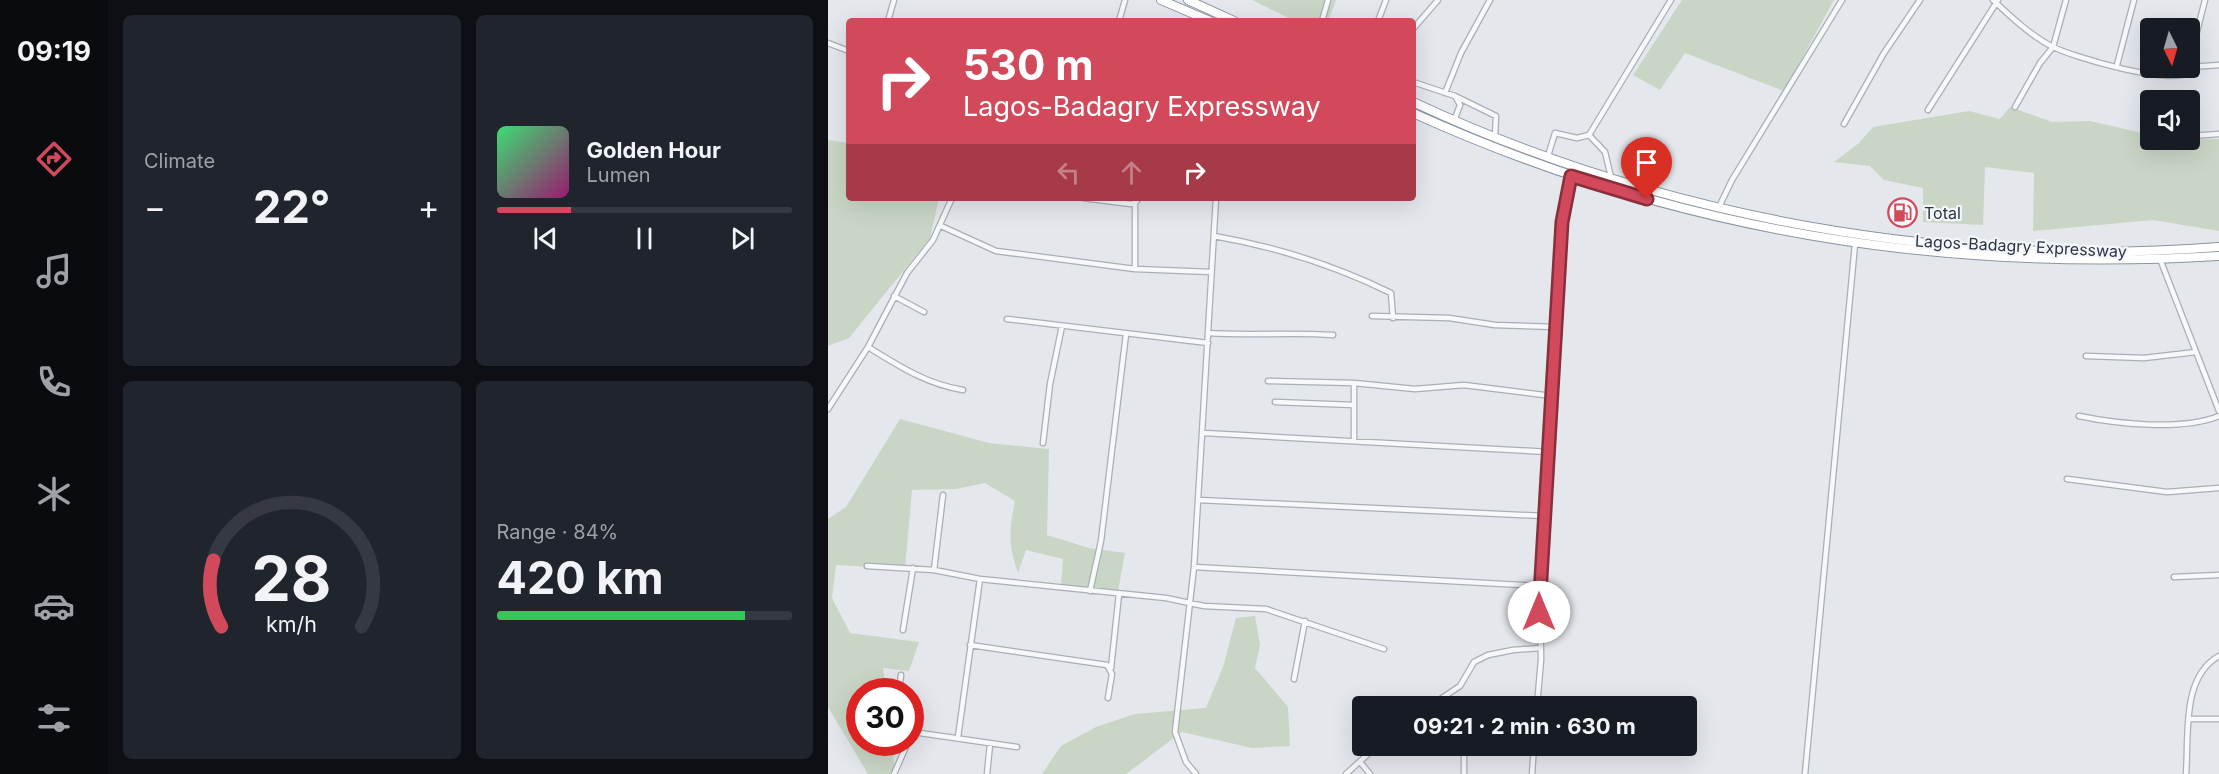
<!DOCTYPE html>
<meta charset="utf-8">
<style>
body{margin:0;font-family:Inter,sans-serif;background:#20242c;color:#f1f3f6;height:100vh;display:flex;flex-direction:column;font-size:22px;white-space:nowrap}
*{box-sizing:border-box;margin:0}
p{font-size:20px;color:#9ea1a6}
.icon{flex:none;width:33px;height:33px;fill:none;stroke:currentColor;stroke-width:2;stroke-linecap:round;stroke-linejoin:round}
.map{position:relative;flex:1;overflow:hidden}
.details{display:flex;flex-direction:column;gap:15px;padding:15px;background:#0d0f14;width:720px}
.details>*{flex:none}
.banner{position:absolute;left:18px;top:18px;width:570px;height:183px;border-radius:6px;box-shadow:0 6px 24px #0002;background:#d1495b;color:#fff;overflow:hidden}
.needle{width:39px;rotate:175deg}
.fabs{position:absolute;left:1312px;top:18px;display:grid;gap:12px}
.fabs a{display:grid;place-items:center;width:60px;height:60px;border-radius:6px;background:#171b24;box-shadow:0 6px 24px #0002;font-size:30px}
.speed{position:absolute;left:18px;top:678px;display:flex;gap:12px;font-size:30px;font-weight:700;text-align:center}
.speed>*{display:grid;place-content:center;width:78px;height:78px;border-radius:50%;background:#171b24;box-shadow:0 6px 24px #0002;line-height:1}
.speed .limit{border:9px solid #d22;background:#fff;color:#111}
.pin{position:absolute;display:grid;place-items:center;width:51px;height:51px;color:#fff;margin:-62px -26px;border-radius:50% 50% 50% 0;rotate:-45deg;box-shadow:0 0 6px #0007}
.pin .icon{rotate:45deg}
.me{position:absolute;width:66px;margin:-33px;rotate:0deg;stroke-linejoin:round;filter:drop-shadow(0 0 4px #0008)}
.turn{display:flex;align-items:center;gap:21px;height:126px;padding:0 18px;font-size:27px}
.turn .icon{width:78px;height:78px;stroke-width:2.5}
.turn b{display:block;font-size:42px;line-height:51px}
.lanes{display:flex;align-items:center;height:57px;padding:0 18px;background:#0003;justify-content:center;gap:30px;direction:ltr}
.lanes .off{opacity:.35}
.big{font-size:45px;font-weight:700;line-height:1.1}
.details .widget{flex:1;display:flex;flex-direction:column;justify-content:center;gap:9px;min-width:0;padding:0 21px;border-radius:9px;background:#20242c}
.details .dial{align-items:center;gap:0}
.dial svg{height:156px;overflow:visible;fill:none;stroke:#363941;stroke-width:7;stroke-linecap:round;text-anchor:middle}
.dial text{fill:#f1f3f6;stroke:none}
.song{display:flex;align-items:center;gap:18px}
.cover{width:72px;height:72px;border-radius:9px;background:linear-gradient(135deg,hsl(140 70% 55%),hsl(320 70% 35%))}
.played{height:6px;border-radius:3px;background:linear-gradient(90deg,#d1495b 25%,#363941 25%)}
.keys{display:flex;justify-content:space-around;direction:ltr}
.heat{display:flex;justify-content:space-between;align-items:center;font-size:33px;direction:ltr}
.charge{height:9px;border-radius:4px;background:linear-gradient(90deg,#34c759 84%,#363941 0)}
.details .tiles{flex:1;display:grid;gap:15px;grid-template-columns:repeat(2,1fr)}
.trip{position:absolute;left:524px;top:696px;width:345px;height:60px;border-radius:6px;background:#171b24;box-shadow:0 6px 24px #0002;font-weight:700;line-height:60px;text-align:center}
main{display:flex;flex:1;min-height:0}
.tab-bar{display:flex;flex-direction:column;width:108px;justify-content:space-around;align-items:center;background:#090b0e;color:#9ea1a6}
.tab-bar .icon{width:42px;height:42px}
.tab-bar .on{color:#d1495b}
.tab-bar b{font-size:27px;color:#f1f3f6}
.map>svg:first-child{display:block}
.green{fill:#c9d6c5}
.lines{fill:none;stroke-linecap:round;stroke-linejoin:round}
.minor-casing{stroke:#a9aeb7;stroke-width:7}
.trunk-casing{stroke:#8b94a3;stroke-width:10}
.minor{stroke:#f7f8fa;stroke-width:4.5}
.trunk{stroke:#fff;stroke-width:8}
.route-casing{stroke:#882f3b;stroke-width:15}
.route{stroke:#d1495b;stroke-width:10}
.labels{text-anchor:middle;stroke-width:4.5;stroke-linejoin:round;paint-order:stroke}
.poi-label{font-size:16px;fill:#2b3445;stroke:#f4f6f9;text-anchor:start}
.street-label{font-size:16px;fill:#2b3445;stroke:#f4f6f9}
</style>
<main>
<nav class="tab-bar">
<b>09:19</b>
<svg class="icon on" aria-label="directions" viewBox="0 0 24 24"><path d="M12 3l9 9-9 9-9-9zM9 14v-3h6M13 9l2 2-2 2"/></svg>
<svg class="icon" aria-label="music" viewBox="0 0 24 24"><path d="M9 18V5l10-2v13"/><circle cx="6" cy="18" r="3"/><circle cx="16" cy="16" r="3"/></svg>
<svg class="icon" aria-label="phone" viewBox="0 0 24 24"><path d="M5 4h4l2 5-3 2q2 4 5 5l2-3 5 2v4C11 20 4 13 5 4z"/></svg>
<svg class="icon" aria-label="climate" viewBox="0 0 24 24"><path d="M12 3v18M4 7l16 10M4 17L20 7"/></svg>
<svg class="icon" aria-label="car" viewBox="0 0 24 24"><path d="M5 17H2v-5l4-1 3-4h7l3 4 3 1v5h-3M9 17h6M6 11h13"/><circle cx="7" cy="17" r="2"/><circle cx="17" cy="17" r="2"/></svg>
<svg class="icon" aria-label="filters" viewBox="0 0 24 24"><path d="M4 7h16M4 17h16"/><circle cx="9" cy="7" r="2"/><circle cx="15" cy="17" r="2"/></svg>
</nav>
<section class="details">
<div class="tiles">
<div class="widget"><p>Climate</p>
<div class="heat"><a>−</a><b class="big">22°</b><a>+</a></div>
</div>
<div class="widget">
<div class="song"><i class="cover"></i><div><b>Golden Hour</b><p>Lumen</p></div></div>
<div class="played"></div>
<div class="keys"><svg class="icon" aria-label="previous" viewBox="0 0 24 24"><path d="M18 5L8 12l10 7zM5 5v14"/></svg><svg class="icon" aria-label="pause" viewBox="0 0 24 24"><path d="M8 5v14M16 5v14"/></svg><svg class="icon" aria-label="next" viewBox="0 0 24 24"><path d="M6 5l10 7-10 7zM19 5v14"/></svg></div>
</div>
<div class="widget dial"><svg viewBox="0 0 100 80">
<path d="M14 69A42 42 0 1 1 86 69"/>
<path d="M14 69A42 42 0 0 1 10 35" stroke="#d1495b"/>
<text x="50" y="56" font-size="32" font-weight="700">28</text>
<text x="50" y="72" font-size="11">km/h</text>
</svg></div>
<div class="widget"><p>Range · 84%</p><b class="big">420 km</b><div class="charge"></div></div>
</div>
</section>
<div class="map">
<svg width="1391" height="774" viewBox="0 0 1391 774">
<rect width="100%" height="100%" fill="#e4e7ec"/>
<path class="green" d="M424,0H508L500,21H467Z
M854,0H1006L956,91L857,53L832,90L805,75Z
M1182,107L1224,122L1262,121L1323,135V140L1391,139V231L1325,220L1205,231L1206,173L1157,167L1155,225L1095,222V188L1056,180L1042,166L1006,162L1031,143L1045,127L1141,111L1172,119Z
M0,140L21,143V198H111L102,238L21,338L0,346Z
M72,419L161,443L221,449L219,535L261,548L297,553L290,591L233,585L235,559L198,550L190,573C180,545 181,530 187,501L157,483L128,489L84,490L77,569L8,565L4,598L22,633L91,642L81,671L55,668L58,691L32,692V742L64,743L67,774H40L0,707V519L18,507Z
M427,616L432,645L427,668L460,707L462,746L424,748L354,732L298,774H214L233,746L268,727L307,714L378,708L395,667L408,618Z"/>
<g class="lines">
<defs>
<path id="minor" d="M1165,0C1182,16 1202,35 1223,46C1244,57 1343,86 1361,72L1360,68
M60,21L66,0
M291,21L297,0
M494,21L500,0
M550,21L558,0
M585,29L610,0
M0,43L21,51
M1362,59L1377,0
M1289,65L1306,0
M1362,67L1391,65
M585,82L627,96L632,105L626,121
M617,93L633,53L662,0
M627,96L668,116L667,137
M1187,107L1212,63L1225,47L1238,0
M1100,110L1170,0
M1016,124L1056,53L1092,0
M761,135L777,152L783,177
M1362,136L1391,134
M720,156L727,133L749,138L761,135L843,0
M255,198L303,204L307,203L311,198
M307,203V269
M891,207L904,180L1014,0
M113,226L168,251L307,269L383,272
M386,236C449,247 506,265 563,293L565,318
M1332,259L1391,411
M66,296L96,312
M544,316L621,318L667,325L729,327
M179,319L380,343
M380,333C422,336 463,332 505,335
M40,347C71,366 98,384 135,390
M1258,356L1316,358L1368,352
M440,381L526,383
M447,402L526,405
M0,409L40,347L79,273L105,240L124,198
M1251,416C1290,424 1353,431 1391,416
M376,433L721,452
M526,441V383L587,389L636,385L724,396
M215,443L222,384L234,326
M1239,479L1339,492L1391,488
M371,500L716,516
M39,566L106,570L152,579L338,598L376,606L438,609L556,649
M366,567L711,586
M106,570L115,495
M1346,577L1391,575
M262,591L273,541L298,334
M75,630L85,568
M142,645L279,665L284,674L280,698
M283,668L291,594
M466,679L477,621
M71,692L73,675
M602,706L632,686L646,662L660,655L685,650L712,648
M709,706L713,660L712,566L730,319L734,222L743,176
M1362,719H1391
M82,735L85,732L189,747
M130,737L152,579
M532,762L542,774
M66,774L80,742
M159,774L162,744
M368,774L358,762L347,732L366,567L388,198
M518,774L549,746
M636,774V746
M704,774L706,746
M977,774L1027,244
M1358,774C1361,736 1353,677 1391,656"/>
<path id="trunk" d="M333,0L382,21
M360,0L406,21
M585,102C834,218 1117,268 1391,247
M585,113C843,230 1109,273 1391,256"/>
</defs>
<use href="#minor" class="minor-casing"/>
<use href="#trunk" class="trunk-casing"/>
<use href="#minor" class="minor"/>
<use href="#trunk" class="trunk"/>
</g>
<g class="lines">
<defs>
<path id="route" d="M711,612L734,222L743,176L819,199"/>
</defs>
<use href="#route" class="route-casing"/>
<use href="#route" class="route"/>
</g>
<defs>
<symbol id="fuel-ring" viewBox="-11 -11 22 22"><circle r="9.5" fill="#f4f6f9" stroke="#d1495b" stroke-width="1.5"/><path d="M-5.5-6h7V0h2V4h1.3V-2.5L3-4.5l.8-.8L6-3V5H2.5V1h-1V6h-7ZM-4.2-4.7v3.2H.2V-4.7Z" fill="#d1495b"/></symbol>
</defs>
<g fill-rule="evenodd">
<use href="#fuel-ring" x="1058" y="196" width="33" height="33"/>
</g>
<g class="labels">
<g class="poi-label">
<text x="1096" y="219">Total</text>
</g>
<g class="street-label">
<text transform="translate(1193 246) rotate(3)" y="6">Lagos-Badagry Expressway</text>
</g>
</g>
</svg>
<div class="fabs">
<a><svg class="needle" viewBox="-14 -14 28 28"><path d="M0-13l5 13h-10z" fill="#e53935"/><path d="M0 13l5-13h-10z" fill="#9ea1a6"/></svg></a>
<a><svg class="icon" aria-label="sound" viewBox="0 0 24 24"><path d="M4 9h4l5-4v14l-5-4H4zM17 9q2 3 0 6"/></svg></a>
</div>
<div class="speed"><div class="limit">30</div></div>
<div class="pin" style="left:819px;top:199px;background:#d93025"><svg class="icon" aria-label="arrive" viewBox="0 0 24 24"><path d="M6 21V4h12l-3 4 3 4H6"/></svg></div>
<svg class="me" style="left:711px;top:612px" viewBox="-20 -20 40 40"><circle r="19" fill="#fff"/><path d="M0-13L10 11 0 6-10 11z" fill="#d1495b"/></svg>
<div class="trip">09:21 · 2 min · 630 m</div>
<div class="banner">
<div class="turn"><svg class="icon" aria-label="right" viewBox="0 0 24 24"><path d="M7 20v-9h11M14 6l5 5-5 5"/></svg><div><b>530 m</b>Lagos-Badagry Expressway</div></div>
<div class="lanes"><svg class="icon off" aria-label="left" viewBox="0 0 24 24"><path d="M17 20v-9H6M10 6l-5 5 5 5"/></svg><svg class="icon off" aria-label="ahead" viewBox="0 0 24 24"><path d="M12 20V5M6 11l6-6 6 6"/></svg><svg class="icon" aria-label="right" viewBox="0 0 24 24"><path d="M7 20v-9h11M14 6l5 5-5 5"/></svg></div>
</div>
</div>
</main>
